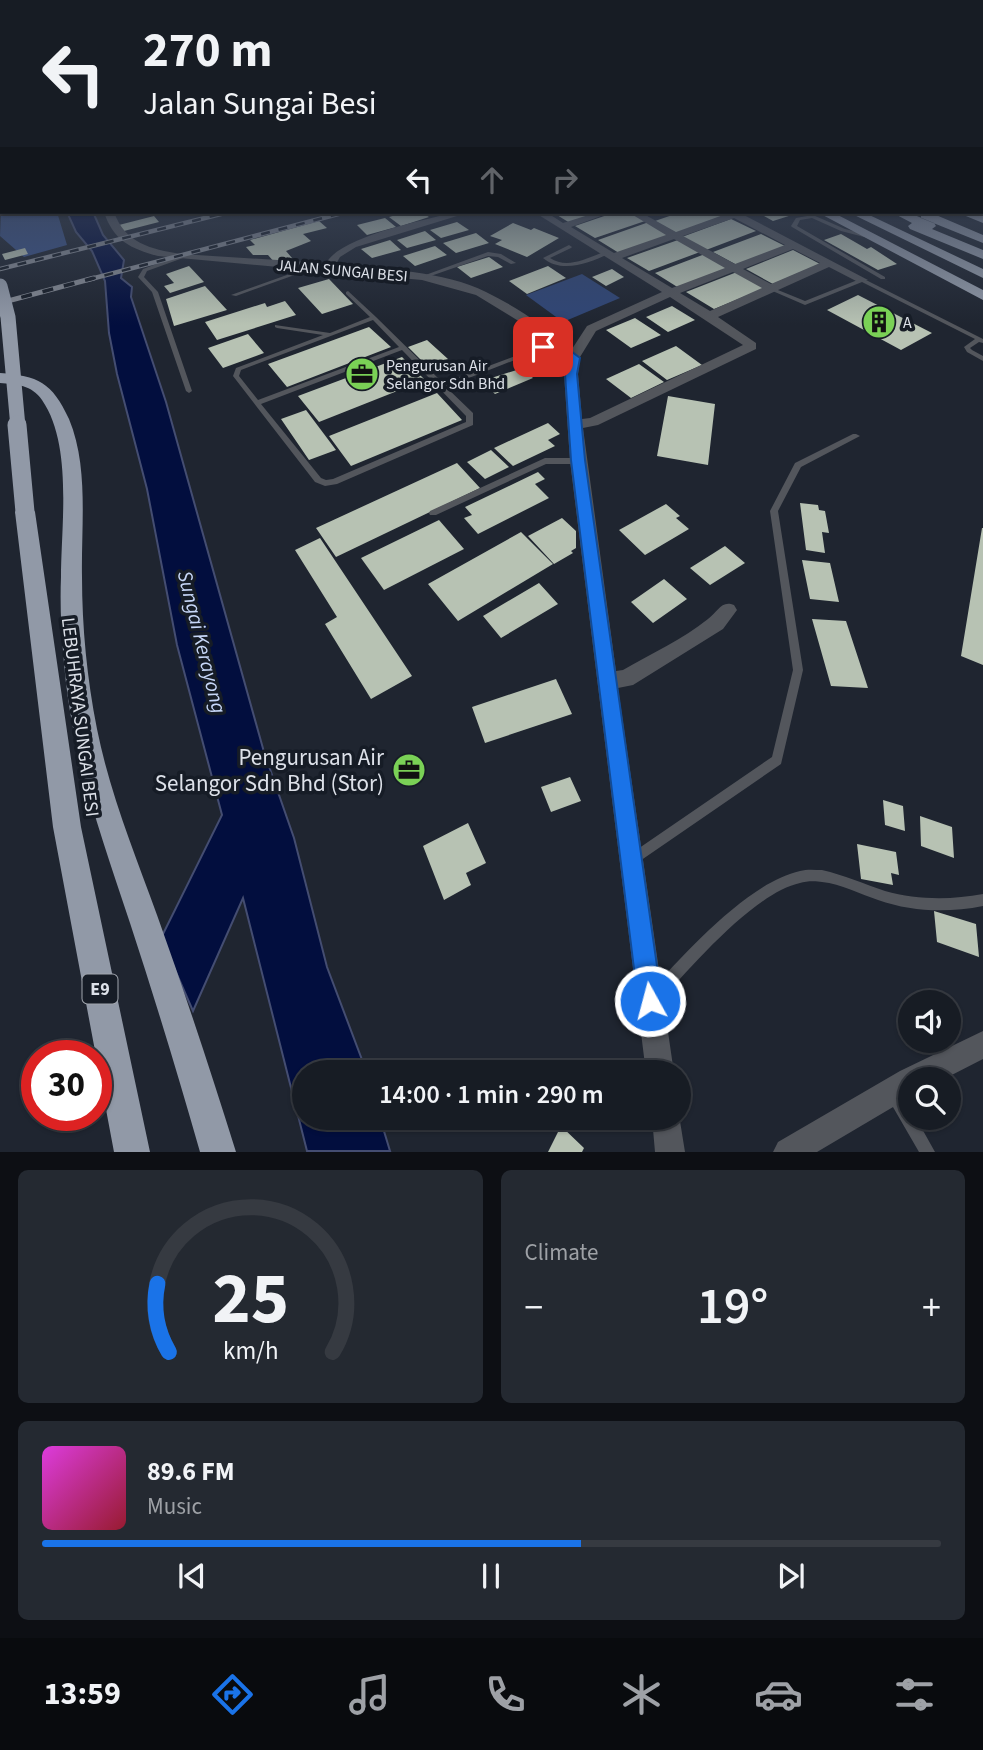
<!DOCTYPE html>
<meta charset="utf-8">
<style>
body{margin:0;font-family:"Source Sans 3",sans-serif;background:#242931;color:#f1f3f6;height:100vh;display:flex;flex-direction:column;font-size:26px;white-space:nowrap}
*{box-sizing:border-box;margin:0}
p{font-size:23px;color:#9ea1a6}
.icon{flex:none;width:38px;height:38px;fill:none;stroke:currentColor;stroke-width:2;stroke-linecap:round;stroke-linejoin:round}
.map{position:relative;height:1152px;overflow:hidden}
.panel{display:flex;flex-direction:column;gap:18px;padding:18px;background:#0d0f14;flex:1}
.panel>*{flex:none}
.hud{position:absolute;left:0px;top:0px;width:984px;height:214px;box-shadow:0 2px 5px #0004,0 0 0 2px #363a41;background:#171c24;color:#f1f3f6;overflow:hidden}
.fabs{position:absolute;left:898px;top:990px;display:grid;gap:14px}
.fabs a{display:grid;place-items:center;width:63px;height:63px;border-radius:50%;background:#171c24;box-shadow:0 2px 5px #0004,0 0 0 2px #363a41;font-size:35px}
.speed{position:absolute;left:21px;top:1040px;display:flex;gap:14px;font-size:35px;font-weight:700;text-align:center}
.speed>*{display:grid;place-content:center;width:91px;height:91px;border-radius:50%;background:#171c24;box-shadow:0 2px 5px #0004,0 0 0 2px #363a41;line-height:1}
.speed .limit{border:10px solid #d22;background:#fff;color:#111}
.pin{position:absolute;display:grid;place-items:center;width:60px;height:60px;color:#fff;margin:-30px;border-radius:14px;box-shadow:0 4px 10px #0006}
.me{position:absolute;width:77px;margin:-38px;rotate:353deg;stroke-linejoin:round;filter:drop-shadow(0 0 5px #0008)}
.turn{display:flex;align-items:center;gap:24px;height:147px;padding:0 28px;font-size:32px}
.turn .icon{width:91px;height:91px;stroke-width:2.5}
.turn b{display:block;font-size:49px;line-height:60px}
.lanes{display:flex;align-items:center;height:66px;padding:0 28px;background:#0003;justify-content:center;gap:35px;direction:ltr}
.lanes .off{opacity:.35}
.big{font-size:52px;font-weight:600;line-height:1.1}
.panel .tile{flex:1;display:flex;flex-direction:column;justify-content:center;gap:10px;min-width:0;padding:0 24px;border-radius:10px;background:#242931}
.panel .dial{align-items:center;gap:0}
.dial svg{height:182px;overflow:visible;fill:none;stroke:#363a41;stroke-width:7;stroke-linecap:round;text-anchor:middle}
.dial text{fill:#f1f3f6;stroke:none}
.song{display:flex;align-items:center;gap:21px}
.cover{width:84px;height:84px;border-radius:10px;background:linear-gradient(135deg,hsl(300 70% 55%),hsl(350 70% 35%))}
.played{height:7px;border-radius:4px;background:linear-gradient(90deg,#1a73e8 60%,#363a41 60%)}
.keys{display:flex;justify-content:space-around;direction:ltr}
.heat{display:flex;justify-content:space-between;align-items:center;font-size:38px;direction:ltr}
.panel .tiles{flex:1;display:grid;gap:18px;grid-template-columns:1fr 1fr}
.tile:last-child{grid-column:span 2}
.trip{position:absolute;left:292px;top:1060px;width:399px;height:70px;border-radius:35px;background:#171c24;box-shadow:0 2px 5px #0004,0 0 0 2px #363a41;font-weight:600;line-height:70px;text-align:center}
.tab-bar{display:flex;height:112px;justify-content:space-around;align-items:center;background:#090b0e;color:#9ea1a6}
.tab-bar .icon{width:49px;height:49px}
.tab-bar .current{color:#1a73e8}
.tab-bar b{font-size:32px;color:#f1f3f6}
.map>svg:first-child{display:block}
.green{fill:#304676}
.forest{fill:#3a5288}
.water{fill:#020e3e;stroke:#444d71;stroke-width:2}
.building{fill:#b7c2b3}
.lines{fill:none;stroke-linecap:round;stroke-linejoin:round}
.service{fill:#53565c;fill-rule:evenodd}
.minor{fill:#53565c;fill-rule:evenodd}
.motorway{fill:#9199a7;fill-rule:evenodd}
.rail-far1-casing{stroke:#848992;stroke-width:4.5}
.rail-casing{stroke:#848992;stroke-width:5}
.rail-far1{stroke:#161c26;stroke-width:2.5;stroke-dasharray:9;stroke-linecap:butt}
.rail{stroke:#161c26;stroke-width:3.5;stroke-dasharray:11;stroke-linecap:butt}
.motorway-bridge-far1{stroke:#9199a7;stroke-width:15}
.motorway-bridge{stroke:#9199a7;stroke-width:19}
.route{fill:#1a73e8;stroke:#114b97;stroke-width:2}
.labels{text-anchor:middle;stroke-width:7;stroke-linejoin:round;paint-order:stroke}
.far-street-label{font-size:16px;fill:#dde1e9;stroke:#161c26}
.far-poi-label{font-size:16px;fill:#dde1e9;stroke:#161c26;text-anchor:start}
.shield{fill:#161c26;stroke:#a1a6ae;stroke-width:2}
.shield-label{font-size:18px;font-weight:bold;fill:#dde1e9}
.street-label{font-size:19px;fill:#dde1e9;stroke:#161c26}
.water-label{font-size:21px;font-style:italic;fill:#c7d7f8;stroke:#161c26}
.near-poi-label{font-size:23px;fill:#dde1e9;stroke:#161c26;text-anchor:end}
</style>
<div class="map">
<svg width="983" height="1152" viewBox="0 0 983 1152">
<rect width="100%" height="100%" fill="#1f2530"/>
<path class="green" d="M582,274L620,298L563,322L526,295Z"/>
<path class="forest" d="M2,189V212H57L67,245L24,257L0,236Z"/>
<path class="water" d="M67,212H93L103,235L124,260L121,278L132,287L131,297L166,402L264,752L294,838L327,967L367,1073H304V1118H380L390,1151H307L243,898L193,1011L161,938L222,815L177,645L147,489L117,374L109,333L105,281L92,251L76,232Z"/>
<path class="building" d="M406,212H421L429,217L401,226L389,217Z
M552,212H601L570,223Z
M616,212H629L645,221L595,238L575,226Z
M681,212H716L725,216L676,233L655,221Z
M778,212H785L792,215L773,221L764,216Z
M154,216L159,222L120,232L115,226Z
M385,218L396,227L367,235L357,225Z
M731,219L756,231L706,250L682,237Z
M319,221L327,228L303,234L311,241L286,251L292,258L275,263L268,255H253L246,247L255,245L250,240Z
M457,222L469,230L441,238L430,230Z
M649,222L671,235L619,253L598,240Z
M513,223L531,230L534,228L559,238L527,257L495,244L502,240L490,236Z
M425,231L436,240L407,248L397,240Z
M476,233L489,243L456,253L443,243Z
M761,234L785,246L737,265L713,252Z
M841,234L867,249L871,247L897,264L878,270L824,240Z
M390,240L401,250L372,258L361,249Z
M678,240L700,252L649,271L627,258Z
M435,246L447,255L415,266L403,256Z
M25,248L28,254L5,260L2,254Z
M793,250L820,264L773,284L746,269Z
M705,254L730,268L679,288L655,273Z
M489,257L503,267L471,278L457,267Z
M189,266L204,282L170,293L164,286L174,283L166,274Z
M548,266L566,278L527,294L509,281Z
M612,269L624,277L606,286L592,277Z
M737,272L765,288L714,309L686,292Z
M329,279L353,304L322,314L298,288Z
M205,286L227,310L174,326L166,299Z
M858,295L932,333L901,350L827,310Z
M285,301L296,315L217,340L205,322L265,303L267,307Z
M672,306L695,320L668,332L646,317Z
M635,318L661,335L631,348L606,330Z
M369,327L391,347L287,387L268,364Z
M248,334L264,353L223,368L208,348Z
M427,340L448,359L428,367L408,347Z
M676,346L702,365L667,380L642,361Z
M402,357L425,380L319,422L298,396Z
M639,364L664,382L631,398L606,379Z
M523,368L533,378L495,394L482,381Z
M437,393L462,420L351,466L329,436Z
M668,396L715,404L708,465L657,456Z
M306,410L336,450L309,460L281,419Z
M548,423L560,434L548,440L555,446L513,466L494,448Z
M491,450L509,467L485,479L467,462Z
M457,463L480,488L336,557L316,528Z
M538,472L545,479L535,484L549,498L478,534L464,518L472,515L465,507Z
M800,503L818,505L819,510L825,511L829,533L822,532L825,553L806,550Z
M666,504L680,516L676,518L689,529L645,555L619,530Z
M562,518L576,531V548L571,551L573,553L554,564L528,536Z
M439,520L464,549L384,590L361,558Z
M982,528H983V665L961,656Z
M521,532L553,564L458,621L428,584Z
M320,538L412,676L371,699L325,624L337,617L295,550Z
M725,546L745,563L710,585L690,568Z
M802,560L830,563L839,602L810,599Z
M664,579L687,599L653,623L631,602Z
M539,583L558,604L501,638L483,616Z
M812,619L846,621L868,688L831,686Z
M556,679L572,714L485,743L472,707Z
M570,777L581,801L551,812L541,787Z
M883,800L903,806L905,831L885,825Z
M920,816L952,827L954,858L921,846Z
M468,823L486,863L466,873L471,885L444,900L423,846Z
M857,844L896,852L899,875L891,873L893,885L861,879Z
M934,911L976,924L979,957L937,942Z
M561,1126L584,1148L582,1152H548Z"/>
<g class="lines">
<path class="service" d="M800,212H806L845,229L870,235L871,236L868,238L841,231L812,218L800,220L797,226L885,277V279H881L792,227L791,226L796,218L807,216Z
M569,245L572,247L571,248L550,258C568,270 589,257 607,251L610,253C590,263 562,274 543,258Z
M488,252L501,254L516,263L511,264L498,257L488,256L425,278L420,277Z
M181,255L183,256V258L147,271L144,277L158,292L192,391L189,393L186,391L152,292L138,277L143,269Z
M312,266L317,267L236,296L231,295Z
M860,279H864L983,339V343L979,342L970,348L972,350L983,356V361L967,352L964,347L975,339L862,282L805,305L768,289L773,288L805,301Z
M348,291L376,317L443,383L553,342L558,343L446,387L473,413V425L337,484L325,486L315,482L233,376L236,368L323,335L277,328L275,327V325L330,333L370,317L346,294V292ZM373,320L399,347L258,400L239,376L241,370ZM402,350L466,416V422L333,479L326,480L321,478L261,404Z
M853,434H856L860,436L801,467L778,511L803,670L781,764L637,863L633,865L629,863L627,859L629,855L772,757L793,670L770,511L795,463Z
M545,458H578L582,461L578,464H546L436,515H430L429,513L430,511Z
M822,870C844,875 864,884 885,891C917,900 951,900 983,894V906C948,913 912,912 878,900C860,894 841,884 822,882C816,881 806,881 800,883C754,893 691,967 659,1002L654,1004L649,1002L647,997L649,992C686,953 747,883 800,871C807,869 815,870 822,870Z
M893,1088C904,1092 910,1108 910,1118H916L935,1152H919L886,1095L888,1090Z"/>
<path class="minor" d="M104,212H114C125,243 150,249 181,254L326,263C342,236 422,221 455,212H470L356,247L340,257L336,264C382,269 445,271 486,292C517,307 546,327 572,349L587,326L662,292L534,212H546L563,223L598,212H612L571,227L614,253L666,235L628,212H640L676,232L726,214L725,212H738L868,280L858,282L829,267L718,317L756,343V349L598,425L583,428L616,671L623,670C651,654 683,639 708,619C718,612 721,600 734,605L737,610L723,629L633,685L618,688L674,1073H646L570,461L564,374L567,358L538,333L476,295L422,280L158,256C131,249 113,240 104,212ZM734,218L785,245L735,264L683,236ZM674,239L725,268L672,288L622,258ZM793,249L820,263L771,284L743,269ZM733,272L762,288L710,311L680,293ZM670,297L743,345L590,418L582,419L578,374L580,357L596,331Z
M983,1031V1059L942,1080H910V1097L817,1152H773L778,1142L900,1071Z
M679,1115L685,1152H655L652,1118H679Z"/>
<path class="motorway" d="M982,199L983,200V208L982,207Z
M817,212H832L983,290V300Z
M848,212H863L983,269V278Z
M891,212H907L934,223L936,226L932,229L983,250V259L910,229L908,226L912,223Z
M921,212H929L983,235V243L921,218Z
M956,212H973L983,215V223Z
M0,373C38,376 52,382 69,419C89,467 81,526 82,577C82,627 87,679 97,729C110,794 135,854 157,915C185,993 211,1072 236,1152H200C178,1075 155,999 130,923C99,829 70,752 63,651C61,627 60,602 61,577C61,525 73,445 42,400C32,385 16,384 0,383Z
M25,505L32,507L35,512L81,827L150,1152H114L53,827L15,512L18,507Z"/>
<defs>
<path id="rail-far1" d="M0,269L229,212
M87,280L346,212"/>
<path id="rail" d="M0,303L94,278"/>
</defs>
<use href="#rail-far1" class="rail-far1-casing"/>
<use href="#rail" class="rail-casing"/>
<use href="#rail-far1" class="rail-far1"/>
<use href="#rail" class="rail"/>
<path class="motorway-bridge-far1" d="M0,286L8,317L18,427"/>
<path class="motorway-bridge" d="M17,425L25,512"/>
</g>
<linearGradient id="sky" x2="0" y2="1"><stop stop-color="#11141a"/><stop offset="0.5" stop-color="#3c4659"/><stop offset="1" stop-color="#3c4659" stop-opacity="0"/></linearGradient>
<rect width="983" height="325" fill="url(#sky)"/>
<path class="route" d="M555,339L580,358L577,374L585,460L662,1001L659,1009L650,1013L642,1009L638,1001L571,460L565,374L568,359L554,347L543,351L537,347Z"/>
<defs>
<symbol id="building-disc" viewBox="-11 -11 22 22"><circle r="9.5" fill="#7ad156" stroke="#161c26"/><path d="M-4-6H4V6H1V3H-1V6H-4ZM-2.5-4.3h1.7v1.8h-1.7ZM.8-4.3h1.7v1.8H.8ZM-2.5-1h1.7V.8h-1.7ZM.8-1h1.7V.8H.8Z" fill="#111"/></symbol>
<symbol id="office-disc" viewBox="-11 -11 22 22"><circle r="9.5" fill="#7ad156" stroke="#161c26"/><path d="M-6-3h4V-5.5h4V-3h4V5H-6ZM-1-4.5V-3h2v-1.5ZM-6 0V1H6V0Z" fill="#111"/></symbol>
</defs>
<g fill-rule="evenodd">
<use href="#building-disc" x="860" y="303" width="38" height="38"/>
<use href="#office-disc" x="343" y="355" width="38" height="38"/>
<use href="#office-disc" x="390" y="751" width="38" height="38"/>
</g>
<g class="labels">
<g class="far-street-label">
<text transform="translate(342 270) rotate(5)" y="6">JALAN SUNGAI BESI</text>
</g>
<g class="far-poi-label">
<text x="903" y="328">A</text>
<text x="386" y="371">Pengurusan Air<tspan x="386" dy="18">Selangor Sdn Bhd</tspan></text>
</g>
<rect class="shield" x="82.5" y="974.5" width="35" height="29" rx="5"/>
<g class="shield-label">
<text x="100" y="995">E9</text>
</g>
<g class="street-label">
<text transform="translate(81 717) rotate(83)" y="7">LEBUHRAYA SUNGAI BESI</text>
</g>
<g class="water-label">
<text transform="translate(202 642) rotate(76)" y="7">Sungai Kerayong</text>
</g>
<g class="near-poi-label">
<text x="384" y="765">Pengurusan Air<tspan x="384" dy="26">Selangor Sdn Bhd (Stor)</tspan></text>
</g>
</g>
</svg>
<div class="fabs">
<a><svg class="icon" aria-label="sound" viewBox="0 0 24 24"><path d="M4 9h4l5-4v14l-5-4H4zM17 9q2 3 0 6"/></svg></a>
<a><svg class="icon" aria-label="search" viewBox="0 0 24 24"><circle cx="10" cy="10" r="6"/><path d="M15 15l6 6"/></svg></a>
</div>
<div class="speed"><div class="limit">30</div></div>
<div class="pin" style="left:543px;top:347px;background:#d93025"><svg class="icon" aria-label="arrive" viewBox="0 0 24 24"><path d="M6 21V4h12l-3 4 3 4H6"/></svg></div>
<svg class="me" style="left:650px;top:1001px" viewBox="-20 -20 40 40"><circle r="17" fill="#1a73e8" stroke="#fff" stroke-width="3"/><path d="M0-11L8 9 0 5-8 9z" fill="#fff"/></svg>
<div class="trip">14:00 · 1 min · 290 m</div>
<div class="hud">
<div class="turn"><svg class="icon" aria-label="left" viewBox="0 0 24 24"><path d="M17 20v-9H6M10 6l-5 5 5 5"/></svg><div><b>270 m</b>Jalan Sungai Besi</div></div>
<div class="lanes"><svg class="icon" aria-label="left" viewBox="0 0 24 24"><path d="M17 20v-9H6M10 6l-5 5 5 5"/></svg><svg class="icon off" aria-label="ahead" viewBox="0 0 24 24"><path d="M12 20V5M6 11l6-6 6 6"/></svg><svg class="icon off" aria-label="right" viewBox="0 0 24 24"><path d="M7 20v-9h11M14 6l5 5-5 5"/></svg></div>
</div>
</div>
<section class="panel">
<div class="tiles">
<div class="tile dial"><svg viewBox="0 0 100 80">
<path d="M14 69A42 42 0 1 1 86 69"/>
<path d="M14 69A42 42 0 0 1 9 39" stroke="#1a73e8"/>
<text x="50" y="56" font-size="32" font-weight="700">25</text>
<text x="50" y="72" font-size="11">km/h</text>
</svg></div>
<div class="tile"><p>Climate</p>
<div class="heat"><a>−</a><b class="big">19°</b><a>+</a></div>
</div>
<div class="tile">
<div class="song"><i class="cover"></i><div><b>89.6 FM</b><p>Music</p></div></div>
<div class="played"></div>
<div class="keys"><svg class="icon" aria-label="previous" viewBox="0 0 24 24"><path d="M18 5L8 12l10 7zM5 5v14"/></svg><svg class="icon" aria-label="pause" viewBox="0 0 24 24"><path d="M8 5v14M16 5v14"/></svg><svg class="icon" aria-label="next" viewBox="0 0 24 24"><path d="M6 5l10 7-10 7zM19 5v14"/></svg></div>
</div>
</div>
</section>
<nav class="tab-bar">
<b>13:59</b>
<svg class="icon current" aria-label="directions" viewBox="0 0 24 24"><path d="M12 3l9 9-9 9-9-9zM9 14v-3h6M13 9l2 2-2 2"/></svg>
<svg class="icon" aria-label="music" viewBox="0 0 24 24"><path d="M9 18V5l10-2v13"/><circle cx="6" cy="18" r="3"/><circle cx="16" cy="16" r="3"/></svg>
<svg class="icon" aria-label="phone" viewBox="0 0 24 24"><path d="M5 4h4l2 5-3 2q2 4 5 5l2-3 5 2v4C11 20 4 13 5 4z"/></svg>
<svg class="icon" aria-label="climate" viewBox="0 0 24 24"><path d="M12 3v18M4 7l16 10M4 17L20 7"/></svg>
<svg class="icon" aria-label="car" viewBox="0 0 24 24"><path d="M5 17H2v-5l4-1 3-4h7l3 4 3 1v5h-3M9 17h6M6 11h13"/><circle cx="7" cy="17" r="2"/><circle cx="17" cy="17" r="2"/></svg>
<svg class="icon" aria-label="filters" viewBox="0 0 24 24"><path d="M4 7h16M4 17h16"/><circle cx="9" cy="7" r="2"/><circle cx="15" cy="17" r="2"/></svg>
</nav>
